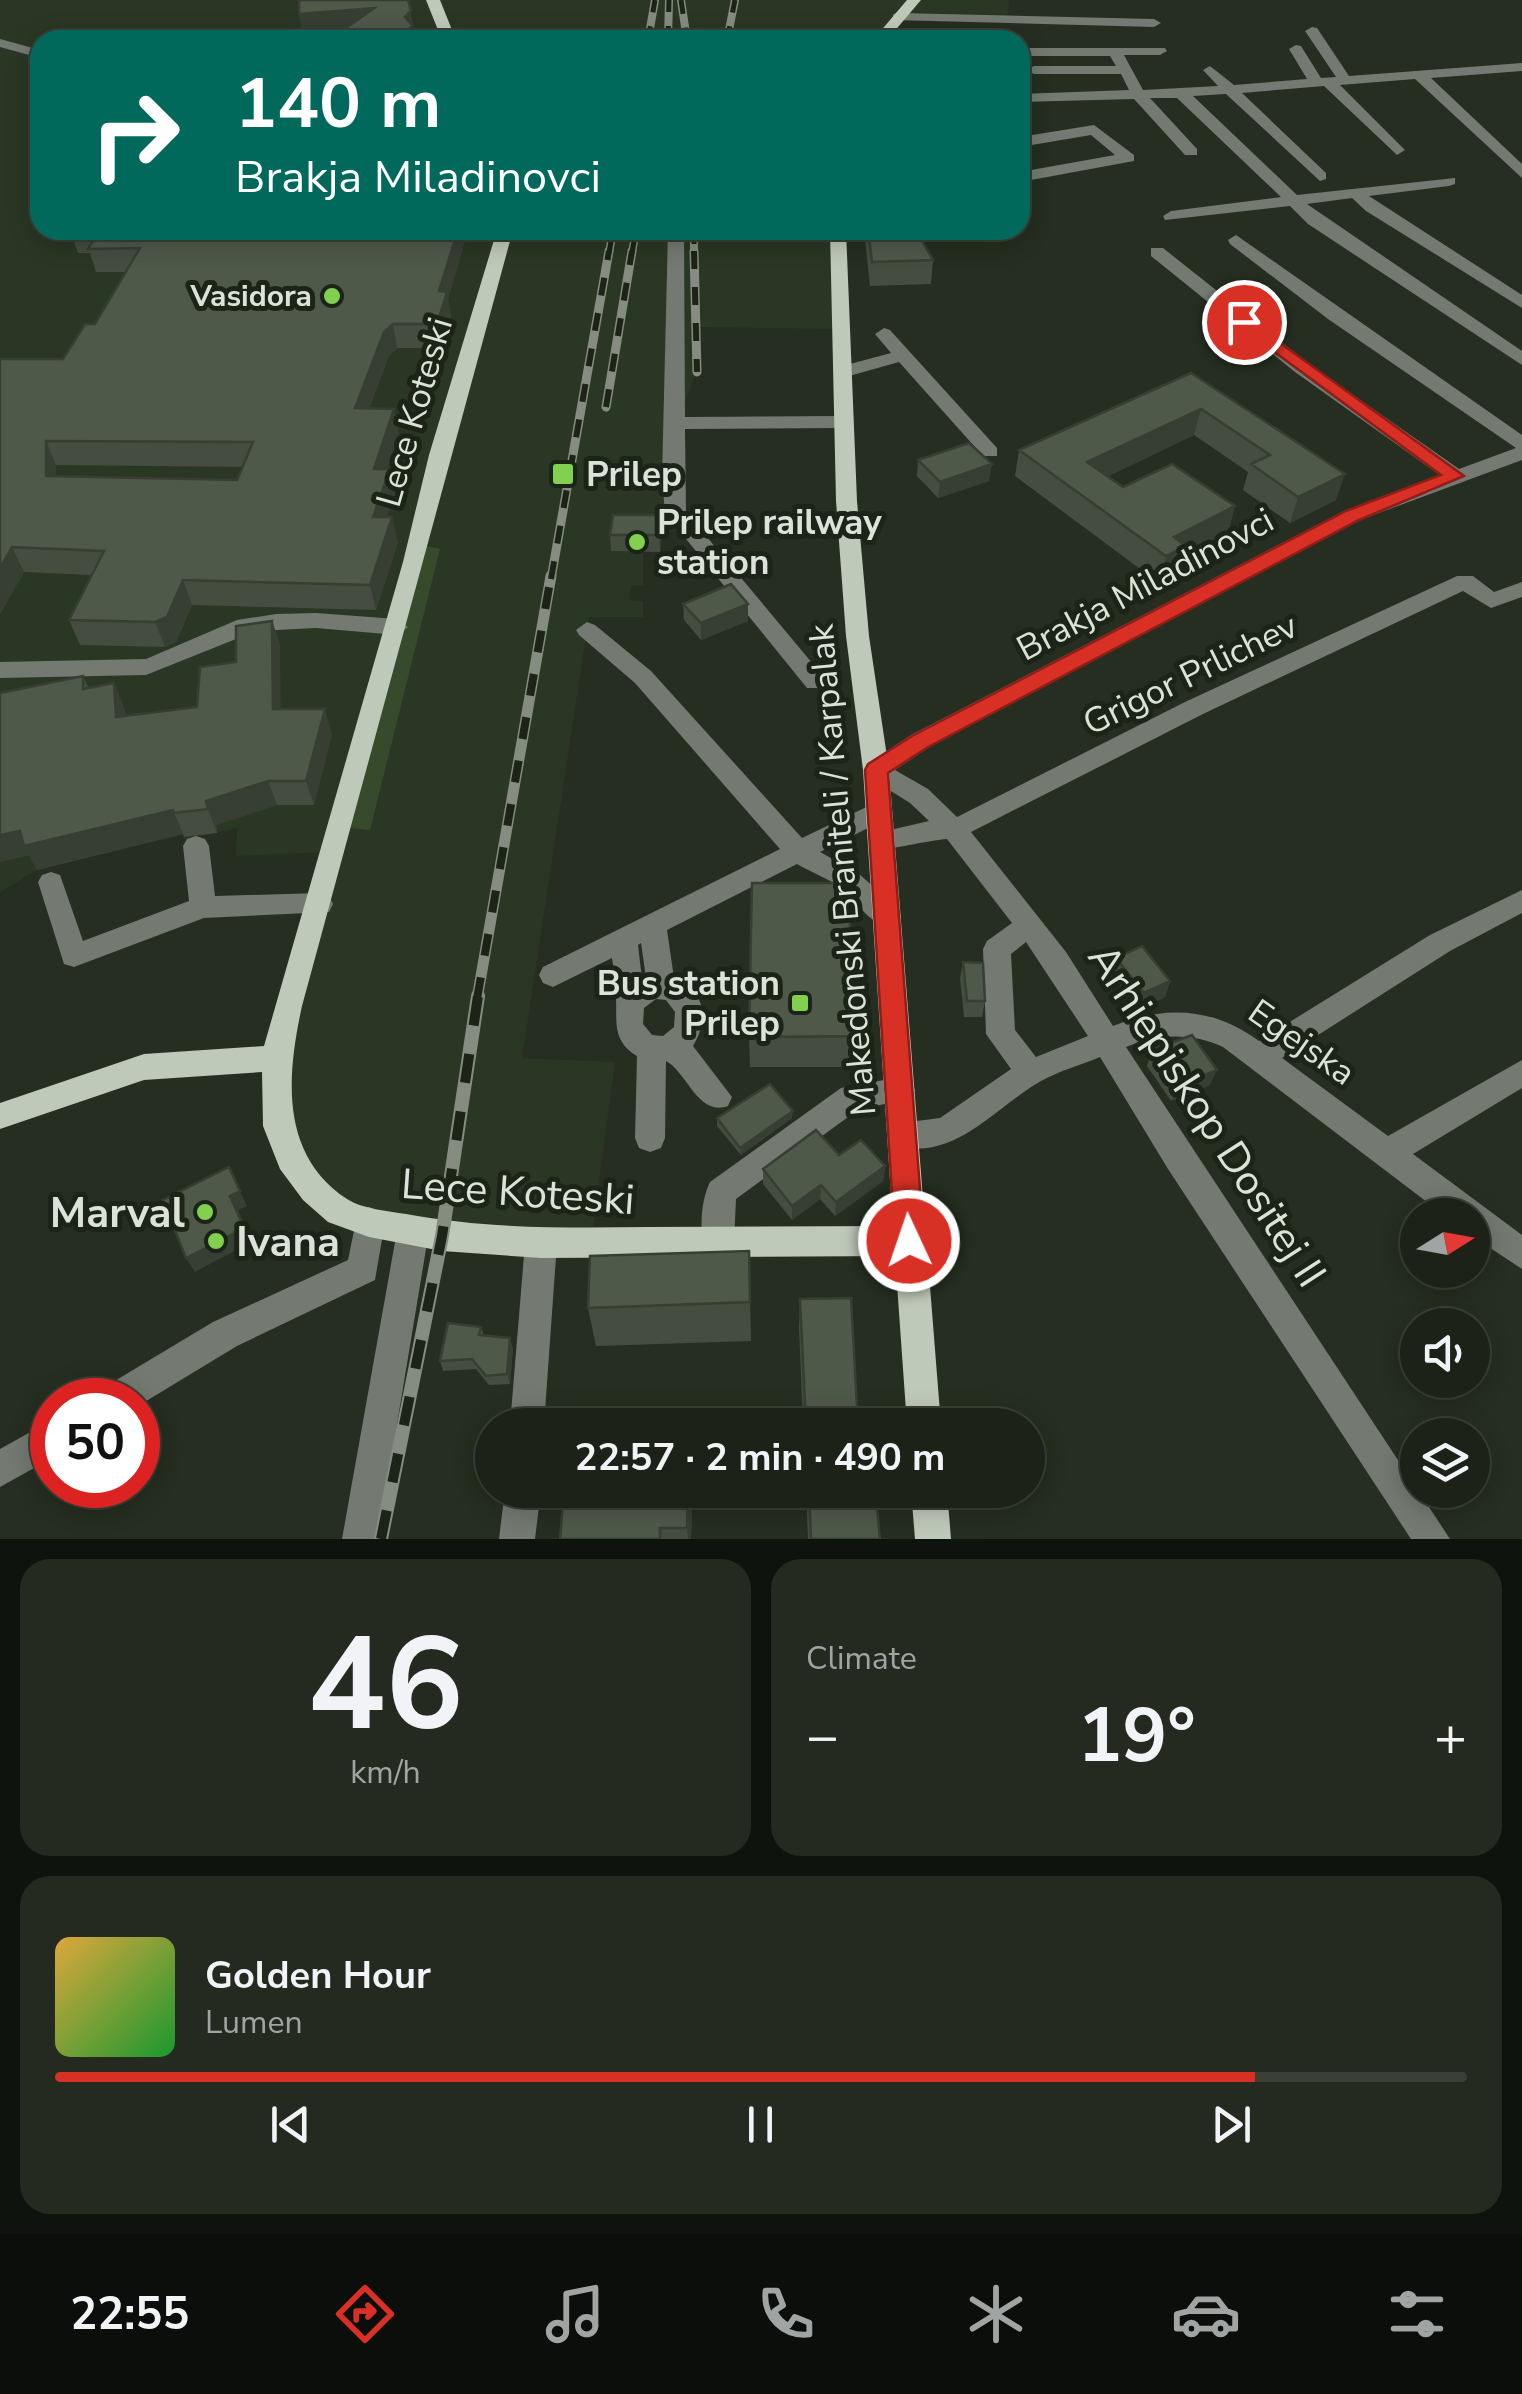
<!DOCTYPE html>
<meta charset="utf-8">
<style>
body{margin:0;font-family:"Nunito Sans",sans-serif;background:#252a21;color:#f1f3f6;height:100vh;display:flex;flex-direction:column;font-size:38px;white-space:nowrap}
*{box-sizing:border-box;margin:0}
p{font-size:32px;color:#a0a4a2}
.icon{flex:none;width:55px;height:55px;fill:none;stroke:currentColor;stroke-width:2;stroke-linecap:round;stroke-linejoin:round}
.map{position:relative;height:1539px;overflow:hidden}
.sheet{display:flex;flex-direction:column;gap:20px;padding:20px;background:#0f130d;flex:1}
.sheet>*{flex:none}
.banner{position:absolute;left:30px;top:30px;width:1000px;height:210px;border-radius:30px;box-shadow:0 5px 25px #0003,0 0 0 2px #3a3f37;background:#00695c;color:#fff;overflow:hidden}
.needle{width:65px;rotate:79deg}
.buttons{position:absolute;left:1400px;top:1198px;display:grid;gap:20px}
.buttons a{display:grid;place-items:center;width:90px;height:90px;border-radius:50%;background:#1c2218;box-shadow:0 5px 25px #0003,0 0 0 2px #3a3f37;font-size:50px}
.speed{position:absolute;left:30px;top:1378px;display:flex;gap:20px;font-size:50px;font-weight:700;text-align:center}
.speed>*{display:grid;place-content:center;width:130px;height:130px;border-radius:50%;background:#1c2218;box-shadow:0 5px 25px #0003,0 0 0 2px #3a3f37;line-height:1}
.speed .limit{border:15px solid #d22;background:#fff;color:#111}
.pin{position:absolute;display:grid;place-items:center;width:85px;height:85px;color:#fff;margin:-42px;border:5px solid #fff;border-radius:50%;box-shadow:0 2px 10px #0007}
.me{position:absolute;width:110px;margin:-55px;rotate:357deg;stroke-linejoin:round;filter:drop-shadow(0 0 8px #0008)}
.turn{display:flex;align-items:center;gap:35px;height:210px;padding:0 40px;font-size:45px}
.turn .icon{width:130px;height:130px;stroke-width:2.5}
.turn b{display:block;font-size:70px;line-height:85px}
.big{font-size:75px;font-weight:700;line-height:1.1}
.sheet .tile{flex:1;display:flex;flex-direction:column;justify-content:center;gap:15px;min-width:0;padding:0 35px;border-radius:30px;background:#252a21}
.sheet .dial{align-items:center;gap:0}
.dial b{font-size:130px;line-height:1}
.song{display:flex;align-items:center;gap:30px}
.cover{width:120px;height:120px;border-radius:15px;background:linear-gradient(135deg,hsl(40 70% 55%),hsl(130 70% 35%))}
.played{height:10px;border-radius:5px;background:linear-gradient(90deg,#d93025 85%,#3a3f37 85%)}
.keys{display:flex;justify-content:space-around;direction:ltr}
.heat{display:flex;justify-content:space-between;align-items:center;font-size:55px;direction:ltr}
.sheet .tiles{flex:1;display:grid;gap:20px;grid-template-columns:1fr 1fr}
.tile:last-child{grid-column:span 2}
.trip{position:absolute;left:475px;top:1408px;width:570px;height:100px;border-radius:50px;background:#1c2218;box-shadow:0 5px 25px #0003,0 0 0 2px #3a3f37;font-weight:700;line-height:100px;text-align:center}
.menu{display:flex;height:160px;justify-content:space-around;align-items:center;background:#0b0e0a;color:#a0a4a2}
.menu .icon{width:70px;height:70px}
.menu .selected{color:#d93025}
.menu b{font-size:45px;color:#f1f3f6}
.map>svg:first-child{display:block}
.built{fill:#2a3724}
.green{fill:#374b2c}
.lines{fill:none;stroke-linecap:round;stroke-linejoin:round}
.minor{fill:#747972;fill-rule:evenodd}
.major{fill:#bfc9ba;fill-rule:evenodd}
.rail-far3-casing{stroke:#858c81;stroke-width:8}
.rail-far2-casing{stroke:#858c81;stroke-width:9}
.rail-far1-casing{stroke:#858c81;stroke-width:11}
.rail-casing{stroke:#858c81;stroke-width:14}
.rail-far3{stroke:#1b2417;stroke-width:5;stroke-dasharray:14;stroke-linecap:butt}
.rail-far2{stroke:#1b2417;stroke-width:6;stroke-dasharray:18;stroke-linecap:butt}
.rail-far1{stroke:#1b2417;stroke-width:8;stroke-dasharray:22;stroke-linecap:butt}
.rail{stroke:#1b2417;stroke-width:10;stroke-dasharray:29;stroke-linecap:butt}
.wall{fill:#444d40;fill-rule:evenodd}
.shaded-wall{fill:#373e34}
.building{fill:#4f594a;stroke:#373e34;stroke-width:2.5;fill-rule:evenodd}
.route{fill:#d93025;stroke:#8d1f18;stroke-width:2.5}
.poi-dot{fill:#81d050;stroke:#1b2417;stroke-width:4}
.labels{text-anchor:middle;stroke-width:10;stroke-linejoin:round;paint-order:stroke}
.far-poi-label{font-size:30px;font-weight:bold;fill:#dce2d9;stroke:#1b2417;text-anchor:end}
.street-label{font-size:35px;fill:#dce2d9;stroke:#1b2417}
.poi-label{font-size:35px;font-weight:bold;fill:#dce2d9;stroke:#1b2417;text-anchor:start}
.near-street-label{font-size:42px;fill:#dce2d9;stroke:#1b2417}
.near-poi-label{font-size:42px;font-weight:bold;fill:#dce2d9;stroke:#1b2417;text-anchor:end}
</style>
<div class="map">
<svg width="1522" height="1539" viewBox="0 0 1522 1539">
<rect width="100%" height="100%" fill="#252e20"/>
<path class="built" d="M0,0H1009L1007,20L898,17L880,40H40V230H838V329L696,327L697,372L675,423V532L614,531L612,551L643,552V585L631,586L629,600L643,601V617H589L522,1058L615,1062L591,1242L442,1236L314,1190L276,1058L334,852L236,856L237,828L185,840L183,834L37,870L0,892Z"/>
<path class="green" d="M416,544L440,549L370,830L340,827Z"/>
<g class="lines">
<path class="minor" d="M898,13L1154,19L1161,23L1154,27L893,20V14Z
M1312,27L1317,28L1349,76L1522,63V71L1431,78L1522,164V178L1415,79L1340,85L1405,150L1397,155L1324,86L1242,93L1326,173V179L1320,181L1226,94L1193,96L1297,195L1455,178V184L1449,186L1369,196L1522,295V308L1366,211L1352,198L1307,204L1522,351V365L1308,224L1290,206L1165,220L1163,216L1171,211L1281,197L1177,98H1150L1197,149V155H1185L1134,99L1020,102V94L1129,90L1121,74H1034L1027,70L1034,66H1116L1110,56H1020V48H1165L1167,51L1160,55H1124L1143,90L1218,86L1203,70L1210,66L1234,85L1307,79L1289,49L1296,45L1301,46L1321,78L1336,77L1305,31Z
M446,29L453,33L451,36L413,40L422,32Z
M0,39L40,50V58L0,47Z
M1094,125L1134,155V161L1020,182V172L1115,155L1091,135L1020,147V137Z
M668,230H684L685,417L841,416L851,422L841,428L685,429L686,512L823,676L827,682L823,688H807L665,513L662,478Z
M909,230H926L918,235Z
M1236,235L1522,435V460L1360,520L929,747L895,770L928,789L957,817L1185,702L1457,576H1473L1494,592L1522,582V597L1491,608L1463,591L1203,714L971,832L1066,952L1113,1026C1165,1005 1213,1007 1259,1041L1430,935L1522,890V913L1450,951L1282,1058L1388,1136L1522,1060V1088L1413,1154L1522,1235V1269L1472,1236V1215H1444L1223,1047C1191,1032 1157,1034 1126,1047L1450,1539H1411L1168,1169L1100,1057C1081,1065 1059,1071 1041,1081C995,1107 952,1165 893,1144L889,1134L893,1124L940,1118L1011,1069L986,1034L983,949L987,941L1012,923L947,839C928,840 886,852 873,848L869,841L873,834L929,821L910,803L867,776L863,770L867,764L911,735L1346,510L1441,476L1295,372L1151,256V248H1163L1309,364L1459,469L1516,448L1328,319L1230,244L1228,240ZM1026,942L1088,1036L1036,1057L1015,1030L1011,954Z
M884,328L890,330L997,448V456H983L899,362L842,378L835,376V368L891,353L875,334Z
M316,613L397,619L408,627L397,635L316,628L256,631L146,675L0,678V662L146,659L237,620L276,614Z
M587,622L595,625L651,671L802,838L879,801L888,804L892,811L888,818L820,852L858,873L897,908L901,916L897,924C872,932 857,900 840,887C827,878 811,872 797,864L667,930L674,978C706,990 709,1020 693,1046L732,1097L728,1106C698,1117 687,1072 666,1061L665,1138L661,1148L650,1152L639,1148L635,1138L637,1056C612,1041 617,1022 616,999C616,986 614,972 612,958L553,987L543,983L539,975L543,967L780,849L635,683L579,635L576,630ZM641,943L646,978L642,979L638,945ZM656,999L666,1000L675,1012L674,1027L663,1036L652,1035L643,1024L644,1008Z
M196,836L205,839L209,846L215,896L319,893L329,896L333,904L329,912L204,918L74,967L64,964L38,882L42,875L51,872L60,875L83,941L189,901L183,846L187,839Z
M900,1077L911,1081L915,1090L911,1099L859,1109L736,1199L734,1241L729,1252L718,1256L707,1252C698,1233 701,1200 710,1182L841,1088Z
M369,1207L380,1211L385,1222L375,1280L237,1346L138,1406V1400H98L103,1388L213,1322L348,1260L358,1211Z
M413,1216L424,1220L429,1231L378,1539H342L397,1231L402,1220Z
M541,1228L552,1232L557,1243L544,1425H510L525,1243L530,1232Z
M52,1420V1458L0,1487V1449Z
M505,1490H541L535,1539H499Z"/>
<path class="major" d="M426,0H440L456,40H442Z
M907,0H921L887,40H873Z
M497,230H513L302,1006C287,1075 279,1154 347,1199C363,1209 387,1211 406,1214C486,1229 568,1228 649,1227C731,1227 812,1226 893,1226L863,770L846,636L836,501L830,230H846L857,501L869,636L889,770L941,1425H907L895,1256L541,1258L442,1251L369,1237L328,1222L303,1200L280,1169L263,1126L262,1072L144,1080L0,1129V1103L144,1054L264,1046L403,562L429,455Z
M911,1490H947L951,1539H915Z"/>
<defs>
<path id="rail-far3" d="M681,0L687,40
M648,40L655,0
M668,40L669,0
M727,40L735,0
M694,230V253
M609,253L613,230
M632,253L636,230"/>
<path id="rail-far2" d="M694,251L697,372
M606,407L632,251
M551,579L609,251"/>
<path id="rail-far1" d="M477,999L551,576"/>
<path id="rail" d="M381,1539L442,1236L478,996"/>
</defs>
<use href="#rail-far3" class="rail-far3-casing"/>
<use href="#rail-far2" class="rail-far2-casing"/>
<use href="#rail-far1" class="rail-far1-casing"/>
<use href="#rail" class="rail-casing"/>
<use href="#rail-far3" class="rail-far3"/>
<use href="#rail-far2" class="rail-far2"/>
<use href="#rail-far1" class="rail-far1"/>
<use href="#rail" class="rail"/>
</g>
<path class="wall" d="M299,14L415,40H349L347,34L304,37Z
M70,230H468L448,299L451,315L441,348H397L389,356L369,408L399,433L387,469H390L395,494L387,517L398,542L376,610L192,605L176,642L165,647L80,645L69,620L92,575L24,572L0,614V359H63L95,324L126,272H96L90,253H78ZM56,465L242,467L237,480L56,476Z
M864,230H912L913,238L933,260L931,284L870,286Z
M1191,373L1336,500L1290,523L1243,490L1248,472L1194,435L1108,476L1123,487L1235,506L1228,532L1183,556L1179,572L1159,583L1015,476L1019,450Z
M918,460L989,481L938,498L917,476Z
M662,532L660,552L611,551L610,535Z
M683,604L748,621L701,640L684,620Z
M272,621L280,645V709L332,734L314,805H277L216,825L217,833L184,837L183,834L37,870L29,855L0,862V693L83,676L89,688L124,707L125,715L197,707Z
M1116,958L1170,981L1165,997L1139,1009L1111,974Z
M963,962L985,1001L982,1017H964L960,978Z
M855,1036L853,1067H750L749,1037Z
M1152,1050L1210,1085L1171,1101L1147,1066Z
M717,1118H792L741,1155L717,1126Z
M839,1155L885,1166L883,1181L835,1216L820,1199L792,1220L763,1184V1169Z
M749,1251L751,1341L596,1346L588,1308Z
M800,1299L858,1425H803L799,1328Z
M481,1327L484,1335L513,1348L510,1384L489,1385L476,1369L443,1371L440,1361Z
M586,1490H691L692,1505L691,1539H560L585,1503Z
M806,1490H861V1497L880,1539H808Z"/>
<path class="shaded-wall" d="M374,8L346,28L347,34L304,37L299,14Z
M411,11L415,40H393L405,17Z
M458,230H468L448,299L451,315L441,348L437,324L439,291Z
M393,324L397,348L389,356L361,432L355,408L384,332Z
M394,409L399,433L380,493L374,469Z
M1201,409L1194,435L1082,489L1087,462Z
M46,441L56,465V500L46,476Z
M992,464L989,481L938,498L940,482Z
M390,469L395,494L378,542L373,517Z
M1345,474L1336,500L1290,523L1298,497Z
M1235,506L1228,532L1183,556L1179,572L1159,583L1166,556L1174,537Z
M661,515L662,532L660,552L659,535Z
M392,517L398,542L376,610L370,585Z
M12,547L24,572L0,614V568Z
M183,580L192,605L176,642L165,647L155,622Z
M748,604V621L701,640V623Z
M272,621L280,645L281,733L273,709Z
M114,683L124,707L126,741L116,717Z
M325,709L332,734L314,805L306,781Z
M268,781L277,805L216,825L217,833L208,809L206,801Z
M173,810L183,834L37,870L29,855L0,862V835L20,831Z
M1170,981L1165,997L1139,1009L1144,993Z
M1217,1070L1210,1085L1171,1101L1177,1086Z
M793,1111L792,1118L741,1155L740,1148Z
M885,1166L883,1181L835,1216L836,1202Z
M229,1167L247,1206L238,1210L251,1242L195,1272L186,1258L230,1196Z
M821,1185L820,1199L792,1220V1206Z
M510,1338L513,1348L510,1384L507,1374Z
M688,1490H691L692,1505L691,1539H688L687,1528Z"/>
<path class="building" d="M299,0H408L411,11L405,17L413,26L393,40H356L361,30L346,28L374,8L299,14Z
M99,230H458L439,291L447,292L437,324H393L384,332L355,408L394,409L374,469H390L373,517H392L370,585L183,580L167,617L155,622L69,620L104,551L12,547L0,568V359H63L85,324H95L140,248L88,249ZM46,441L253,442L237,480L46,476Z
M868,230H912L913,238L920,237L933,260L872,262Z
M1191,373L1345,474L1298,497L1251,464L1270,455L1201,409L1087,462L1123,487L1172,464L1235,506L1174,537L1186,546L1166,556L1019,450Z
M969,443L992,464L940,482L918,460Z
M613,515H661L659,535H610Z
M731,584L748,604L701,623L683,604Z
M272,621L273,709H325L306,781H268L206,801L208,809L174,813L173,810L24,846L20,831L0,835V693L83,676V689L114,683L116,717L197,707L200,667L236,662V626Z
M752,883H848L855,1036L749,1037Z
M1142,946L1170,981L1144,993L1116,958Z
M963,962L983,963L985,1001H967Z
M1192,1035L1217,1070L1177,1086L1152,1050Z
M770,1084L793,1111L740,1148L717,1118Z
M816,1130L839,1155L861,1140L885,1166L836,1202L821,1185L792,1206L763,1169Z
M229,1167L240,1191L230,1196L244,1228L186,1258L163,1200Z
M749,1251L750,1302L588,1308L590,1256Z
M851,1298L858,1425H806L800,1299Z
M448,1323L481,1327L479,1335L510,1338L507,1374L486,1376L472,1359L440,1361Z
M586,1490H688L687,1528H660V1539H560L563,1503H585Z
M809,1490H861V1497H876L880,1539H811Z"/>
<path class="route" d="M1244,317L1464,476L1359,520L928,747L888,773L924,1241L920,1251L909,1255L899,1251L895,1241L865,770L868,764L912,736L1346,511L1441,475L1238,325L1236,322Z"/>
<g class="poi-dot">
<circle cx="332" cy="296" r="10"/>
<rect x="551" y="462" width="24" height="24" rx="5"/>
<circle cx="637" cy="542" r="10"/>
<rect x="790" y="993" width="20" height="20" rx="5"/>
<circle cx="205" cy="1212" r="10"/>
<circle cx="216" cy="1241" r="10"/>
</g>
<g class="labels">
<g class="far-poi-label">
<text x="312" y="306">Vasidora</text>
</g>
<g class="street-label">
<text transform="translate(414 412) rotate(-74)" y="12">Lece Koteski</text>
<text transform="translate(1145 584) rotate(-28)" y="12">Brakja Miladinovci</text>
<text transform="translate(1190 674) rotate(-26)" y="12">Grigor Prlichev</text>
<text transform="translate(842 870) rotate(-95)" y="12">Makedonski Braniteli / Karpalak</text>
<text transform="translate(1302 1042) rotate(35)" y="12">Egejska</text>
</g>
<g class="poi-label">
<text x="586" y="486">Prilep</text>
<text x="657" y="534">Prilep railway<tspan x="657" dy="40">station</tspan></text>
<text x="780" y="995" text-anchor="end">Bus station<tspan x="780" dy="40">Prilep</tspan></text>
</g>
<g class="near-street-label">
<text transform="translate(1208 1115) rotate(57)" y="15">Arhiepiskop Dositej II</text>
<text transform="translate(518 1191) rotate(4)" y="15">Lece Koteski</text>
</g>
<g class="near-poi-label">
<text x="185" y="1227">Marval</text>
<text x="236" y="1256" text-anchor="start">Ivana</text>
</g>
</g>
</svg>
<div class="buttons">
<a><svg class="needle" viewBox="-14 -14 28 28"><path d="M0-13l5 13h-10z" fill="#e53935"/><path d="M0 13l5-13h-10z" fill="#a0a4a2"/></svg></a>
<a><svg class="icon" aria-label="sound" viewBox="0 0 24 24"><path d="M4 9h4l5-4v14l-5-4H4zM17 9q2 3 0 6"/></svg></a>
<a><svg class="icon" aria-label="layers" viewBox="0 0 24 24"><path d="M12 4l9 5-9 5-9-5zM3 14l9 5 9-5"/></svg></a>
</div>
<div class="speed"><div class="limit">50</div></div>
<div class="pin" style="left:1244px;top:322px;background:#d93025"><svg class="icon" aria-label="arrive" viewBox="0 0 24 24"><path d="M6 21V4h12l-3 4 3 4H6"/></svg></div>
<svg class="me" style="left:909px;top:1241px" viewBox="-20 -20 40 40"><circle r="17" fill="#d93025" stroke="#fff" stroke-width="3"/><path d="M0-11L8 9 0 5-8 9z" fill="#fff"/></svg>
<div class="trip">22:57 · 2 min · 490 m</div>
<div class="banner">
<div class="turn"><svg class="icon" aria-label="right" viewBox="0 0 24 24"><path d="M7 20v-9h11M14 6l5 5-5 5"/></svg><div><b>140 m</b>Brakja Miladinovci</div></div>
</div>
</div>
<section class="sheet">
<div class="tiles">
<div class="tile dial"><b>46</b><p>km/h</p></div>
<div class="tile"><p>Climate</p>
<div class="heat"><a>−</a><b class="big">19°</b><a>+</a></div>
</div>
<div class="tile">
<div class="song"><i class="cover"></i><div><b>Golden Hour</b><p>Lumen</p></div></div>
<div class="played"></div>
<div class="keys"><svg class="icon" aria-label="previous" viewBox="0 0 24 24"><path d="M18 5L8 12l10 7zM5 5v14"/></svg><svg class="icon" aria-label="pause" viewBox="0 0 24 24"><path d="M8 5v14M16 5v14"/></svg><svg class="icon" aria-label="next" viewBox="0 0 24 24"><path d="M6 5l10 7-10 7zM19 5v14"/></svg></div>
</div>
</div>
</section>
<nav class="menu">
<b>22:55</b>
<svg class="icon selected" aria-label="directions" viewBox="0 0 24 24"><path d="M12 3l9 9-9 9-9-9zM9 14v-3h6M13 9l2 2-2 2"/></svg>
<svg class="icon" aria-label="music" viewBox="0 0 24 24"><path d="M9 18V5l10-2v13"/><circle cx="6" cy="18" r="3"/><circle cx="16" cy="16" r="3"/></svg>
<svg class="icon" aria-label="phone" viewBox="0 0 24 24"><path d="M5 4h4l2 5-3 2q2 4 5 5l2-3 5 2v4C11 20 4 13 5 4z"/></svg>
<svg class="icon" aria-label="climate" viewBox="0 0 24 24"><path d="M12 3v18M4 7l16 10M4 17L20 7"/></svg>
<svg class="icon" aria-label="car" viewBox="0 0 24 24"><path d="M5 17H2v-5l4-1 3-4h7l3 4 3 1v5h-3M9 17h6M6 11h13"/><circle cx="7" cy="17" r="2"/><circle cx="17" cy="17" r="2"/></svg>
<svg class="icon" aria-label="filters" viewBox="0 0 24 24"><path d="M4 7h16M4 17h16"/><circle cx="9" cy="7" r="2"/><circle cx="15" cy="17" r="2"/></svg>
</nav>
